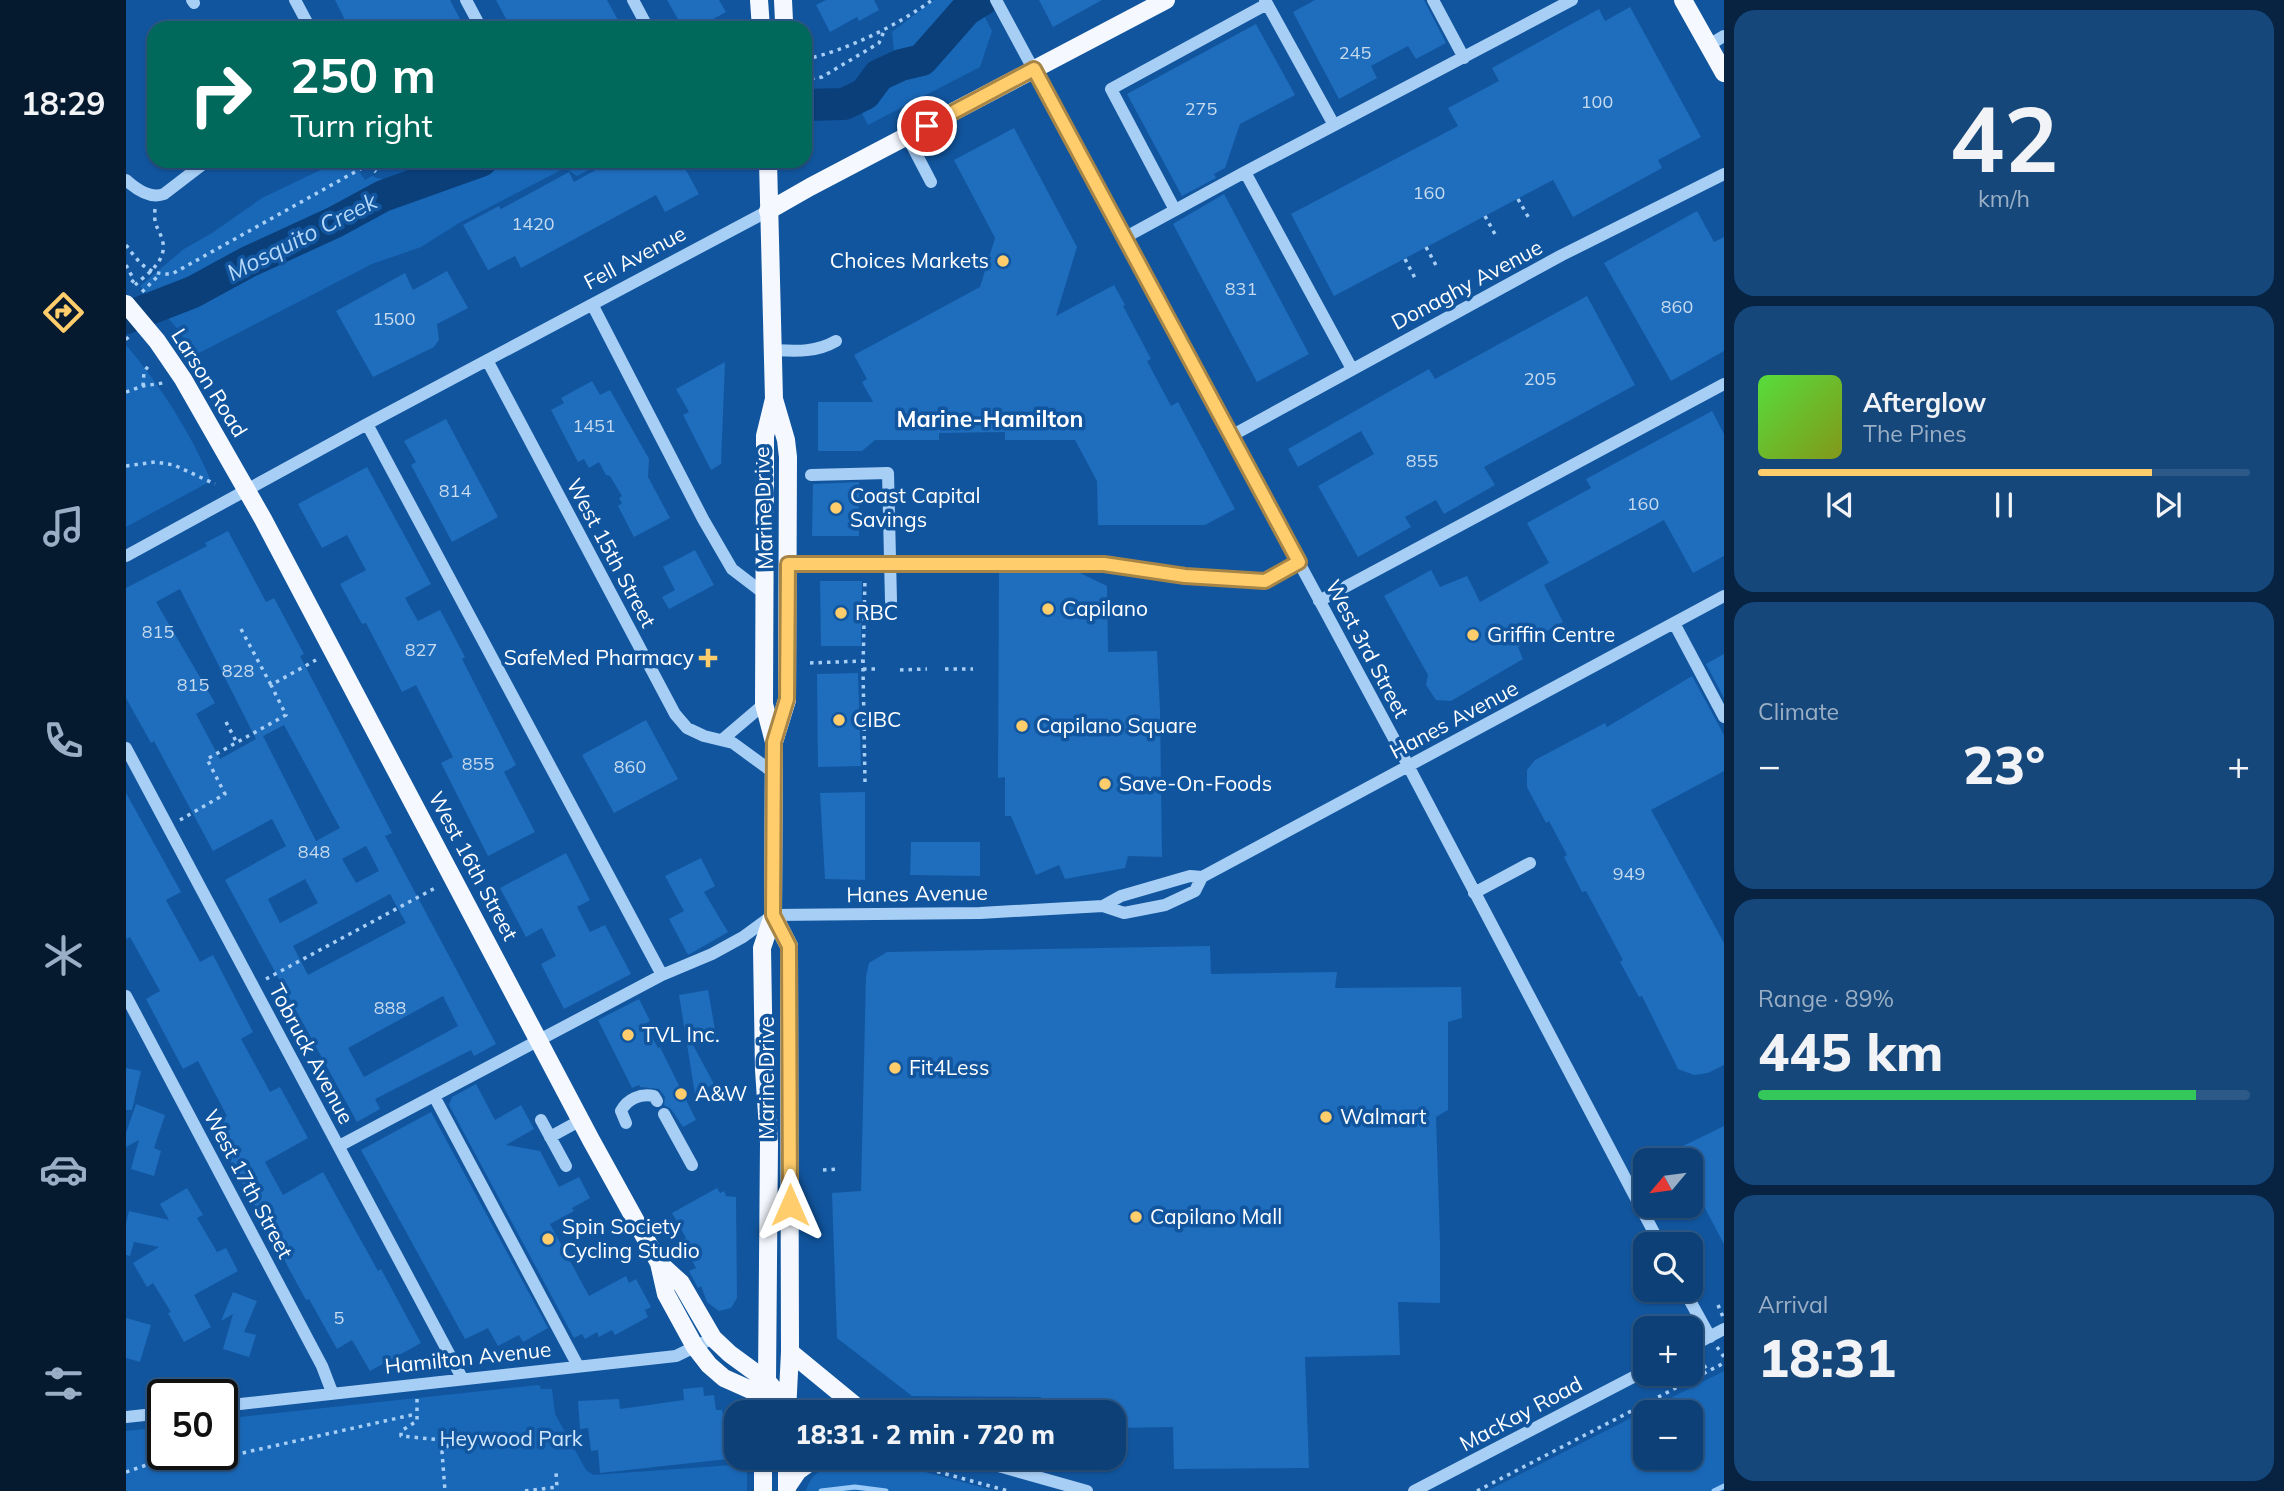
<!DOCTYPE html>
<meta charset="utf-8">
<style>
body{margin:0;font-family:Mulish,sans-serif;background:#16477b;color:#f1f3f6;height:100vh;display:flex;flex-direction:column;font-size:26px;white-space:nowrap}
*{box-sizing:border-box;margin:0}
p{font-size:23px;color:#9aafc5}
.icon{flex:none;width:38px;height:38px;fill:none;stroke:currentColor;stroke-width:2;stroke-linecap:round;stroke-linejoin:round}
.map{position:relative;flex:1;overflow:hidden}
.panel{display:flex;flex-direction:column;gap:10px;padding:10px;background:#072341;width:560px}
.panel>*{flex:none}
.banner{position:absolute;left:21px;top:21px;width:665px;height:147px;border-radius:21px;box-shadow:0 2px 5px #0004,0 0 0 2px #2d5988;background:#00695c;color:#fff;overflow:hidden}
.needle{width:46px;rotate:241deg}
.buttons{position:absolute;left:1507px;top:1148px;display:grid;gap:14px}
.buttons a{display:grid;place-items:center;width:70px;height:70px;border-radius:14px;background:#0d4076;box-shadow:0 2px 5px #0004,0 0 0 2px #2d5988;font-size:35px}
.speed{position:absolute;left:21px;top:1379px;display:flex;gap:14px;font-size:35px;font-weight:700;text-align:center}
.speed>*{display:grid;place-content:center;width:91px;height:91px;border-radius:50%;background:#0d4076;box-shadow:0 2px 5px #0004,0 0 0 2px #2d5988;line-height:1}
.speed .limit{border:4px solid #111;border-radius:10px;background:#fff;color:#111}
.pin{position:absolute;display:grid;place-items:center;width:60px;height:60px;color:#fff;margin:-30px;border:4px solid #fff;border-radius:50%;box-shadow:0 2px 7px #0007}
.me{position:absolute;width:77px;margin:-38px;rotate:0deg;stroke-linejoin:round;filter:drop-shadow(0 0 5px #0008)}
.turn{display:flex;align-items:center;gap:24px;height:147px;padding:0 28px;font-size:32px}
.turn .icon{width:91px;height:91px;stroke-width:2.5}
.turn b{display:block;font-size:49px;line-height:60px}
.big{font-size:52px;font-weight:800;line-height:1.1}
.panel .card{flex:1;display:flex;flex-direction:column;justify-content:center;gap:10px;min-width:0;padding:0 24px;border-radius:21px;background:#16477b}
.panel .dial{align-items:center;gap:0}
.dial b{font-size:91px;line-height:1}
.song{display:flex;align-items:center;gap:21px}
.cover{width:84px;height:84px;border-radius:10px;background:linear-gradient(135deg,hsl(110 70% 55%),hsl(70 70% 35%))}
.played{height:7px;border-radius:4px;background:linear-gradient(90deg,#ffcd6b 80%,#2d5988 80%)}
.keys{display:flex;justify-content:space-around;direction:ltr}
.heat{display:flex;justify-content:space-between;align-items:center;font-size:38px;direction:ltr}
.charge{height:10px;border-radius:5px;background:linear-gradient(90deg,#34c759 89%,#2d5988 0)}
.trip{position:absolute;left:598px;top:1400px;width:402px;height:70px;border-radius:21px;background:#0d4076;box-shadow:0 2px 5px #0004,0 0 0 2px #2d5988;font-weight:800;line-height:70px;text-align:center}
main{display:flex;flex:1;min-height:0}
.tab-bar{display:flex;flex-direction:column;width:126px;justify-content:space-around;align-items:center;background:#051a2f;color:#9aafc5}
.tab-bar .icon{width:49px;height:49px}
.tab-bar .on{color:#ffcd6b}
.tab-bar b{font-size:32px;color:#f1f3f6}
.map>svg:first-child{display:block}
.green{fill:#1968b8;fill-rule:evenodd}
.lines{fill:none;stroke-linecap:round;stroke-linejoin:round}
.stream{stroke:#99caf8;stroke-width:5}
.river{stroke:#0a3f7a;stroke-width:32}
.building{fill:#1f6dbd;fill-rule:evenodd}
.path{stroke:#a7cef5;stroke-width:3.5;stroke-dasharray:3.5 5;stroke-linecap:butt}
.minor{stroke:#a7cef5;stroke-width:12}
.major{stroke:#f5f9ff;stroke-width:18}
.route-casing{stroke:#a68546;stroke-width:18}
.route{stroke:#ffcd6b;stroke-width:12}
.poi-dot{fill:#ffcd6b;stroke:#11559e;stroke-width:2.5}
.labels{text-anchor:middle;stroke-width:7;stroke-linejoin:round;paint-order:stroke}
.number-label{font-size:18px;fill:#c7daee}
.street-label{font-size:21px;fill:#fff;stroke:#11559e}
.poi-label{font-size:21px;fill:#fff;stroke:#11559e;text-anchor:start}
.park-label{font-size:21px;fill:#d0e7fe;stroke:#11559e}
.water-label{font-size:23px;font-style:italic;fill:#b4d8fb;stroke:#11559e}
.neighbourhood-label{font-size:23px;font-weight:bold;fill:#fff;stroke:#11559e}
</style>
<main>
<nav class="tab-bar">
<b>18:29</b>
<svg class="icon on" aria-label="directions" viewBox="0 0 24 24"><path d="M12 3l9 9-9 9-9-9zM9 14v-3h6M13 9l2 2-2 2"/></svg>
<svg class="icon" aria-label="music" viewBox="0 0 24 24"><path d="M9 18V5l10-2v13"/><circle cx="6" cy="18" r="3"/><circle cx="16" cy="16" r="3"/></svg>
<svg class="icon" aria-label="phone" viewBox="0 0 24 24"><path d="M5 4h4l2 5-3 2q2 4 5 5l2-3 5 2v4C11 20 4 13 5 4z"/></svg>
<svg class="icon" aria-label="climate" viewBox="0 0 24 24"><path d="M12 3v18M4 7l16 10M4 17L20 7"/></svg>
<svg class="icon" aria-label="car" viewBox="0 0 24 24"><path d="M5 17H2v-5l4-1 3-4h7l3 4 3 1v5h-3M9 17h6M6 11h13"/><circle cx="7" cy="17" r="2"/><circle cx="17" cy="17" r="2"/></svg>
<svg class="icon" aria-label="filters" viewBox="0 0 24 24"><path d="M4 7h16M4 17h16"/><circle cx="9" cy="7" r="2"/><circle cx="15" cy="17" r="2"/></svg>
</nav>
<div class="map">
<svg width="1598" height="1491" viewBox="0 0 1598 1491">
<rect width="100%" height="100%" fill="#11559e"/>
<path class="green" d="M808,0H850L866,31L854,67L742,125L727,95L770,71L766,32Z
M308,161H480L451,176L439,168L333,223L295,247L246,264L69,355L54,332L14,286L58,249L86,233L136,198L205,165L228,164L239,180L246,176C269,186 287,171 308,161Z
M0,345C35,386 64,432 85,481L0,527Z
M1598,1371V1491H1361ZM1564,1412V1458H1519V1412Z
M413,1385L415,1389H426L429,1414L460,1470L467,1475L621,1464V1491H0V1431L37,1427V1454H96V1419Z
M744,1459L759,1461L869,1491H680C687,1463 721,1460 744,1459Z"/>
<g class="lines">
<path class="stream" d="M695,1491L729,1487L760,1491
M1588,1491L1598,1486"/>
<path class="river" d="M679,105L718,104L739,94L753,75L775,65L796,60L840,10L856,0
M0,318L67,292L122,262L209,222L257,196L355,161"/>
</g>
<path class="building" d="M209,0H324L334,19L316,28H223Z
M370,0H481L493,22L481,28H385Z
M541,0H593L600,12L571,28H557Z
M700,0H748L753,10L733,21L731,17L704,32L690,5Z
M913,0H976L927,27Z
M1189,0H1298L1320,43L1290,59L1282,46L1245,66L1251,78L1213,99L1167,12Z
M1504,7L1575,137L1532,160L1536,168L1447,217L1427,180L1208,296L1165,214L1332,126L1322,108L1373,81L1366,68L1473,9L1479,21Z
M1130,24L1169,95L1114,124L1099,168L1088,174L1090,178L1056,196L1001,94Z
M888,128L951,247L930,316L988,285L999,305L997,306L1025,359L1021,361L1045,406L1052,402L1109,509L1079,525H972L971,481L949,440H879V432L813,433V440H749L736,451H692V402H747L736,382L741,379L728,355L854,287L869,238L828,160Z
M486,161H555L573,194L539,212L530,195L395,268L389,256L362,270L337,225L373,206L375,209L443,172L448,182Z
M1098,194L1183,354L1131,382L1047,224Z
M1571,211L1588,242L1598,237V351L1545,381L1478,263Z
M321,271L342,308L311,324L313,340L308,347L247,377L210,311L279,273L287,290Z
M1461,296L1509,385L1358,467L1369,485L1318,514L1310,500L1279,517L1285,527L1232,557L1192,486L1248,454L1235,431L1172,467L1162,449L1303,369L1309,379Z
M599,362L595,464L585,470L557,415L563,412L550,389Z
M466,381L474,395L484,390L523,459L522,477L544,518L508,537L492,506L496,503L493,498L496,496L484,476L480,475L473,462L463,468L458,459L452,462L425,410L438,403L435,398Z
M1586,411L1598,434V556L1567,573L1538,520L1418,585L1437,622L1392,647L1397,659L1325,701L1310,700L1300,685L1302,675L1258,596L1305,570L1314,587L1341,576L1354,602L1423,563L1401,523L1465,488L1460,479Z
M320,419L372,517L326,542L285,465L290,462L278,441Z
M241,467L305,584L279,598L292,621L314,610L339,657L336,659L390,765L378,772L409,832L362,856L315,763L327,757L290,685L276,692L240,623L236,624L214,584L240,570L221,535L196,548L172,504Z
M733,482V536H686L687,484Z
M102,531L140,602L148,598L178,654L174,656L266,833L259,836L370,1044L348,1056L345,1050L249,1099L254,1109L231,1122L99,880L160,846L146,819L87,851L28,741L25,743L0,698V588L81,546L79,543ZM54,589L130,739L94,759L70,714L89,703L30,602ZM158,725L214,828L190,841L137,736ZM240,846L253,871L230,883L216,859ZM179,879L192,903L154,923L142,899ZM264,894L280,923L182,975L167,946ZM317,996L332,1026L238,1077L222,1048Z
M569,550L588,585L543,609L536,597L549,590L537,567Z
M873,573H954L981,586L982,652L1031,651L1034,710L1036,857L1002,856L999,868L939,879L933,865L910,875L885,816H879V777L872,778Z
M694,581H736L735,646H695Z
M1598,654V698L1580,664Z
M732,673L735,766L692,767L691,674Z
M1566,676L1598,735V771L1525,810L1598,943V1065L1582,1073L1568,1075L1552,1069L1516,996L1513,997L1494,962L1497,960L1460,891L1456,892L1438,857L1441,855L1423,821L1420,823L1401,787V770L1409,760L1479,723L1481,727Z
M520,720L552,779L488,813L456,755Z
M739,792V880L699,879L694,793Z
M0,793L55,892L40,900L74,962L87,955L127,1032L115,1039L144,1092L154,1087L182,1138L139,1162L157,1195L197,1172L252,1271L255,1269L295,1343L244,1371L226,1340L211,1349L183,1299L180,1300L85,1125L101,1116L72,1061L57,1069L20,999L34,991L4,937L0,939Z
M785,842H854V876L784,875Z
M440,853L464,900L451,907L464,932L479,925L505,974L438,1009L415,964L430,956L416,928L400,937L374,888Z
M575,858L589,886L578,892L602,932L562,955L543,919L558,911L539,876Z
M1084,946L1085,974L1211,972L1209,988L1335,987L1336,1018L1322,1022V1110L1310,1117L1314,1242V1303L1272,1302L1274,1355L1179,1357L1183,1468L1048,1469L1047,1427L989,1428V1412H915V1397L786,1396L711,1338L706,1193L735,1191L740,976L743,963L761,952Z
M582,990L591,1041L567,1045L588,1084L569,1094L553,995Z
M513,999L524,1021L519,1024L532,1048L534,1047L570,1120L557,1127L545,1109L538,1105L539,1097L533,1089L514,1087L513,1085L506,1088L472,1020Z
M0,1068L15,1071L6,1110H0Z
M350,1084L369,1120L395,1105L408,1129L380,1145L414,1151L433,1187L453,1177L464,1198L446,1208L448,1211L424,1224L463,1296L500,1276L503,1283L510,1279L525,1307L519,1310L522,1317L489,1335L486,1330L473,1337L471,1332L459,1339L456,1334L448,1338L323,1105L326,1097Z
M10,1104L39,1115L28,1148L35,1151L28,1176L5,1169L13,1140L0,1147V1133Z
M305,1112L422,1328L397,1342L393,1335L372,1346L362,1328L339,1339L235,1150Z
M1598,1126V1244L1564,1180V1160H1554L1549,1150Z
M61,1188L77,1215L71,1218L91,1252L100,1248L112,1271L68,1295L85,1327L58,1342L42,1313L45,1312L27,1283L21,1287L7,1263L33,1247L8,1242L4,1256L0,1255V1223L3,1211L43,1220L34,1204Z
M591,1188L594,1193L598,1191L600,1196L610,1197L611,1298L605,1308L593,1311L581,1302L575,1286L572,1288L563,1271L570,1268L555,1241L560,1238L546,1213Z
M107,1292L131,1301L118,1332L130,1335L123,1357L97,1349L107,1314L95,1321Z
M0,1318L25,1325L14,1362L0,1358Z
M577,1387L578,1396L588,1395L590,1410H596L599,1425H605L611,1458L474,1473L472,1450L465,1451L462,1428L454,1429L452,1401L493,1399L494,1409L558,1400L557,1389Z"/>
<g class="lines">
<path class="path" d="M679,59C718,52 774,24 806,0
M685,79L696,77L753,43L759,29
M236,168L242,161
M284,168L298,161
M1392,199L1404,220
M1359,216L1371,238
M0,245C14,264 22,275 46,274L236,168H245L250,172
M1300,247L1312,269
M1279,259L1290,280
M0,265L8,280L2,286
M9,285C21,274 40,262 37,243C34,228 27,228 29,209
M16,292L34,274
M0,337L5,343
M17,386L18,372L23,365
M0,392L17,386L37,383
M0,466L29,462L48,465L89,484
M115,629L145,685
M684,663L737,661
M737,669H754
M819,669H847
M774,670L801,669
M100,722L111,743
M739,782L737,669L739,578
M54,820L99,794L81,759L160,715L145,685L190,660
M140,979L311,887
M697,1170L714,1169
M1592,1305L1597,1317
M1557,1326L1558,1328
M1591,1347L1598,1357
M1574,1358L1582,1372
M291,1399V1421L275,1431V1436L326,1441L316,1452L319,1491
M762,1458L882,1491
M0,1472L32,1461L103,1456L290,1414
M399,1491L431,1487L430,1472
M1351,1491L1598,1363"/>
<path class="minor" d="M66,0L68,3
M169,0L184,28
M340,0L355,28
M507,0L522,28
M870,0L1267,737L1534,1244
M1139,0L1208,125
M1307,0L1338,58
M1583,45L1598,36
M781,136L805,182
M260,161H272
M1119,172L1226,369
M0,180C10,189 25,199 38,194L81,161
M1049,210L985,89L1141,4
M998,238L1119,172L1446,0
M467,306L577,519L606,569L640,595
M646,350C669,351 689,353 710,341
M361,360L549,714L561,728L578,736L607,743L648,773
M241,424L536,975
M1105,436L1436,255L1598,174
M685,475L762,473L765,601
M0,556L241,424L642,211
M662,564H978L1059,577L1139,581L1173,562
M1193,601L1598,384
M1548,623L1598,717
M597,739L638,704
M0,748L336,1378
M1348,893L1404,863
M977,906L998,913L1039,905L1069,891L1076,877L1598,596
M0,996L196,1366L206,1392
M308,1096L452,1366
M538,1114L566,1165
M415,1120L440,1166
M500,1123L495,1111C501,1099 515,1093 528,1096L531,1101
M424,1137L455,1120
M213,1146L536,975L586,954L617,937L647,915L854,913L977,906L995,896L1064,876L1076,877
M1558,1290L1584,1337
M1564,1347L1598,1329
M96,1406L550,1356L587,1338
M661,1406L684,1412
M0,1417L37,1413
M844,1458L961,1491
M1288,1491L1519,1371"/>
<path class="major" d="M633,0L635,28
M1557,0L1598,73
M655,28L658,21L657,0
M642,161L648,399L660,440L662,457L661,700L648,742
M642,211L684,187L1040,0
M0,304L31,341L57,379L137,519L465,1140L533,1263L540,1294L569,1347L583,1365L598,1378L661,1406
M647,915L663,946V955L664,1352L661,1412
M533,1263L555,1283L587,1338L604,1354L641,1381L647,1388
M664,1352L737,1412
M637,1412V1397L641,1381L643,1143L638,1070L636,948L647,915L648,742L638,704L639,472V436L648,399
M637,1458V1491
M661,1487L672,1471L690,1458
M661,1489V1458"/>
</g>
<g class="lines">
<defs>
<path id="route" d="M664,1205L663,946L647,915L648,742L661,699L662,564H978L1059,576L1139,581L1173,562L908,69L801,126"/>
</defs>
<use href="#route" class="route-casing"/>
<use href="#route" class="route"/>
</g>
<g class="poi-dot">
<circle cx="877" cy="261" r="7"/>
<circle cx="710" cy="508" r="7"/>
<circle cx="922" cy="609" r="7"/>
<circle cx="715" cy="613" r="7"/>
<circle cx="1347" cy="635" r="7"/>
<path d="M578.5 647.5h7v7h7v7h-7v7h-7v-7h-7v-7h7z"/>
<circle cx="713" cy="720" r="7"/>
<circle cx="896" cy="726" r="7"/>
<circle cx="979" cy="784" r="7"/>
<circle cx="502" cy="1035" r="7"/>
<circle cx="769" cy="1068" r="7"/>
<circle cx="555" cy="1094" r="7"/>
<circle cx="1200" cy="1117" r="7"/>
<circle cx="1010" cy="1217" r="7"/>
<circle cx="422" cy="1239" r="7"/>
</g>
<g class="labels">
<g class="number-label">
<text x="1229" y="59">245</text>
<text x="1471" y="108">100</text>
<text x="1075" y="115">275</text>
<text x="1303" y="199">160</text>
<text x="407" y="230">1420</text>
<text x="1115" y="295">831</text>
<text x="1551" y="313">860</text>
<text x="268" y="325">1500</text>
<text x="1414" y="385">205</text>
<text x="468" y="432">1451</text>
<text x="1296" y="467">855</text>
<text x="329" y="497">814</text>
<text x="1517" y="510">160</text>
<text x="32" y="638">815</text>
<text x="295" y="656">827</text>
<text x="112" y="677">828</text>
<text x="67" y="691">815</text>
<text x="352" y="770">855</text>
<text x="504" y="773">860</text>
<text x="188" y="858">848</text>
<text x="1503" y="880">949</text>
<text x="264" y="1014">888</text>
<text x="213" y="1324">5</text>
</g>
<g class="street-label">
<text transform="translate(509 258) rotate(-28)" y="7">Fell Avenue</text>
<text transform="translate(1341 285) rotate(-28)" y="7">Donaghy Avenue</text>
<text transform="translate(83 383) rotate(58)" y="7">Larson Road</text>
<text transform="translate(638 508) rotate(-92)" y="7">Marine Drive</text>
<text transform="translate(485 553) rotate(62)" y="7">West 15th Street</text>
<text transform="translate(1241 649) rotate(62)" y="7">West 3rd Street</text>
<text transform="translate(1328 720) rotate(-28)" y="7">Hanes Avenue</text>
<text transform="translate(347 866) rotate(62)" y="7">West 16th Street</text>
<text transform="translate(791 894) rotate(-1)" y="7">Hanes Avenue</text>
<text transform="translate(185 1054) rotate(62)" y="7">Tobruck Avenue</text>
<text transform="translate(641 1078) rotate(-90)" y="7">Marine Drive</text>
<text transform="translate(122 1184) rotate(62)" y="7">West 17th Street</text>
<text transform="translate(342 1358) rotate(-6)" y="7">Hamilton Avenue</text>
<text transform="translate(1395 1414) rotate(-28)" y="7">MacKay Road</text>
</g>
<g class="poi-label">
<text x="863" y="268" text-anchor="end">Choices Markets</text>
<text x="724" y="503">Coast Capital<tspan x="724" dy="24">Savings</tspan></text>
<text x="936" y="616">Capilano</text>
<text x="729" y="620">RBC</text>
<text x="1361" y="642">Griffin Centre</text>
<text x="568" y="665" text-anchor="end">SafeMed Pharmacy</text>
<text x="727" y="727">CIBC</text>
<text x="910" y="733">Capilano Square</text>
<text x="993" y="791">Save-On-Foods</text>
<text x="516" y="1042">TVL Inc.</text>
<text x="783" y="1075">Fit4Less</text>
<text x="569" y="1101">A&amp;W</text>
<text x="1214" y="1124">Walmart</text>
<text x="1024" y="1224">Capilano Mall</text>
<text x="436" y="1234">Spin Society<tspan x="436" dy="24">Cycling Studio</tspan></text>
</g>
<g class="park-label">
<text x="385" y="1446">Heywood Park</text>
</g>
<g class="water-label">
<text transform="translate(176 237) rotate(-27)" y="8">Mosquito Creek</text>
</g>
<g class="neighbourhood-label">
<text x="864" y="427">Marine-Hamilton</text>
</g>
</g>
</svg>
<div class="buttons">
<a><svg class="needle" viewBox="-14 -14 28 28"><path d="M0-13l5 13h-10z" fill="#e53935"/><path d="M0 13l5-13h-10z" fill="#9aafc5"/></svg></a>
<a><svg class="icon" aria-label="search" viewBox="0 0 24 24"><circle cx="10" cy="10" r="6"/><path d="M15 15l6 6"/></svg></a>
<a>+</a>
<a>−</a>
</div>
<div class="speed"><div class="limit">50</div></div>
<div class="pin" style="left:801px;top:126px;background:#d93025"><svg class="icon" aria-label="arrive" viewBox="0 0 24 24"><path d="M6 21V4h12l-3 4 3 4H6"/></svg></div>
<svg class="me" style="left:664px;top:1205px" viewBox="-20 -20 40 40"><path d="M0-17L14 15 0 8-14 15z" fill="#ffcd6b" stroke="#fff" stroke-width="4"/></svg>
<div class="trip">18:31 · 2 min · 720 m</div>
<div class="banner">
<div class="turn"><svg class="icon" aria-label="right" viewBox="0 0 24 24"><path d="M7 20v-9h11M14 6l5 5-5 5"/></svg><div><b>250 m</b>Turn right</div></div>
</div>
</div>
<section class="panel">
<div class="card dial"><b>42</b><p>km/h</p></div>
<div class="card">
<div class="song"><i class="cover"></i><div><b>Afterglow</b><p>The Pines</p></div></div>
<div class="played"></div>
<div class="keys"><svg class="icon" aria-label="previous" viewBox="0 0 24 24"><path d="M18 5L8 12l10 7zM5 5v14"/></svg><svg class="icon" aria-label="pause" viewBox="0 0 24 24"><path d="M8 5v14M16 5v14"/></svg><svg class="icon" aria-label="next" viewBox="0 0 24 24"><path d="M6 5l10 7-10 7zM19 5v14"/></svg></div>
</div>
<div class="card"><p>Climate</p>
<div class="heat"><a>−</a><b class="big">23°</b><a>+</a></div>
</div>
<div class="card"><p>Range · 89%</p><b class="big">445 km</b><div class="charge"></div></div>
<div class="card"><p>Arrival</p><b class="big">18:31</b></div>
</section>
</main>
